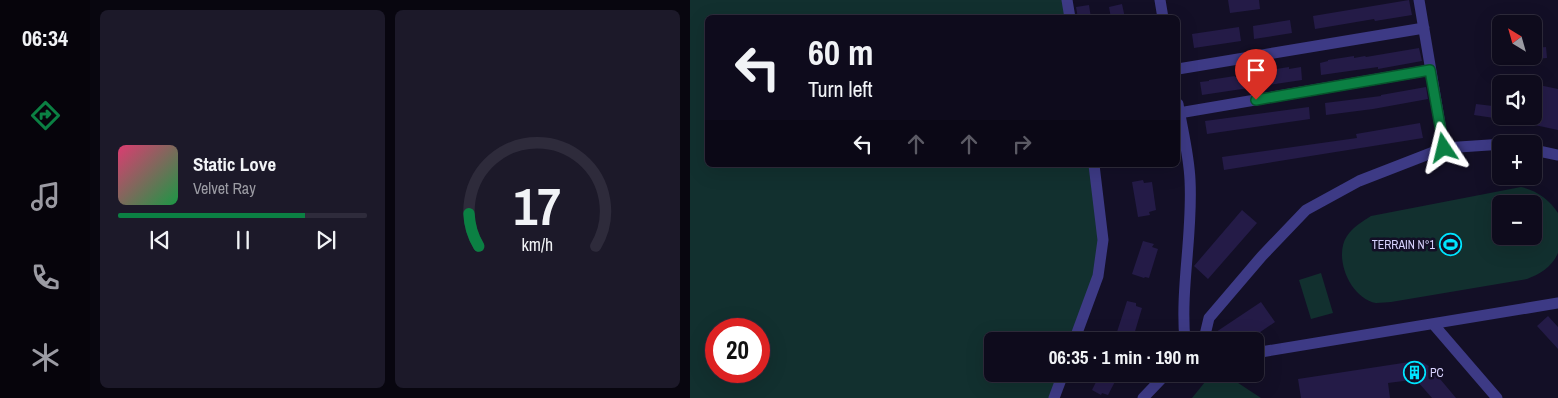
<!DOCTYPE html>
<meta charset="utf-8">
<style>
body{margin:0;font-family:"Archivo Narrow",sans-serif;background:#1c1929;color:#f1f3f6;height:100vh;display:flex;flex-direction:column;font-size:19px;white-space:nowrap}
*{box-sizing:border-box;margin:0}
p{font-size:16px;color:#9b9ba3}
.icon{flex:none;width:28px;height:28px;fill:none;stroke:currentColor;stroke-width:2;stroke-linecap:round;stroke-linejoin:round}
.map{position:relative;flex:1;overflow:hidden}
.sheet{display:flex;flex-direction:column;gap:10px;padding:10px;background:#08060f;width:600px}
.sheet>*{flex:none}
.guide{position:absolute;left:15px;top:15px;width:475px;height:152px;border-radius:8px;box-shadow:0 5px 20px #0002,0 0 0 1px #2e2b3b;background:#0e0b1c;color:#f1f3f6;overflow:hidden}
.needle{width:32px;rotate:323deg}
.buttons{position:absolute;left:802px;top:15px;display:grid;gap:10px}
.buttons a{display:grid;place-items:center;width:50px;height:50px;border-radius:8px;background:#0e0b1c;box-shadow:0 5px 20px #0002,0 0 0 1px #2e2b3b;font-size:25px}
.speed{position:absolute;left:15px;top:318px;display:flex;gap:10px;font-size:25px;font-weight:700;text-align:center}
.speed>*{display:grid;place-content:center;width:65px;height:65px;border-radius:50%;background:#0e0b1c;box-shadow:0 5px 20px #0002,0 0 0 1px #2e2b3b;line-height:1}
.speed .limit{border:8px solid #d22;background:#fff;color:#111}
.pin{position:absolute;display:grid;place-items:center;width:42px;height:42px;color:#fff;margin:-51px -21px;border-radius:50% 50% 50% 0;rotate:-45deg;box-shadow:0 0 5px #0007}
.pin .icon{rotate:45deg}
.me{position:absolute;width:55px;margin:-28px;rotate:350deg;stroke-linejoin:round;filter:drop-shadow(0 0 4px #0008)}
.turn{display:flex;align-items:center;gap:18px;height:105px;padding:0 20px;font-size:22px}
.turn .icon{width:65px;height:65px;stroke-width:2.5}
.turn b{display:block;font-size:35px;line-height:42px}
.lanes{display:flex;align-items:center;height:48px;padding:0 20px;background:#0003;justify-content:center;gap:25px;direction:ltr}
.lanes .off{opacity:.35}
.sheet .widget{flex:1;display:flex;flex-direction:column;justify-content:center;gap:8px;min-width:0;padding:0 18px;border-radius:8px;background:#1c1929}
.sheet .dial{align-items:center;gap:0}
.dial svg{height:130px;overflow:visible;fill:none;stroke:#2e2b3b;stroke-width:7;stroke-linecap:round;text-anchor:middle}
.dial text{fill:#f1f3f6;stroke:none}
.song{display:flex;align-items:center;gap:15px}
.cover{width:60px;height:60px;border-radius:8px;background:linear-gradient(135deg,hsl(340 70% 55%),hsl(140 70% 35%))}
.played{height:5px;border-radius:2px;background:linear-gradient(90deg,#0b8043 75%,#2e2b3b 75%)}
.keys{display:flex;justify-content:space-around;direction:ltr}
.sheet .tiles{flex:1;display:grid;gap:10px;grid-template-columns:repeat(2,1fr)}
.trip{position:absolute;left:294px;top:332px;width:280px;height:50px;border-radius:8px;background:#0e0b1c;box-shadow:0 5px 20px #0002,0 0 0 1px #2e2b3b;font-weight:700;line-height:50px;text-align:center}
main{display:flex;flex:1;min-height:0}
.dock{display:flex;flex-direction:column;width:90px;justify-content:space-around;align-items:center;background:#06040b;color:#9b9ba3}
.dock .icon{width:35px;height:35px}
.dock .active{color:#0b8043}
.dock b{font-size:22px;color:#f1f3f6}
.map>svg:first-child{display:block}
.green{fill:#12302f;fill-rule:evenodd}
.building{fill:#241b47}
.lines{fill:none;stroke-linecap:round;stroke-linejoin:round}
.minor{stroke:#3d3a85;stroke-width:11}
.route-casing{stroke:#07532c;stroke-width:12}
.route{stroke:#0b8043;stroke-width:9}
.labels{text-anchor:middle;stroke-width:5;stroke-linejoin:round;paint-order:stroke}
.poi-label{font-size:12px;fill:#d9d4ff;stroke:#130f26;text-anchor:end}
</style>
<main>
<nav class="dock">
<b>06:34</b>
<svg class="icon active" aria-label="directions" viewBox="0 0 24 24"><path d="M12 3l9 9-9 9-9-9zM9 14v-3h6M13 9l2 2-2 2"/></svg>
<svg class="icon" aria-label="music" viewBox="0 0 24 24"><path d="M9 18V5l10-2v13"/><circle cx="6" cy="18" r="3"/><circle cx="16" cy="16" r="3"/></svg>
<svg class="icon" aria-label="phone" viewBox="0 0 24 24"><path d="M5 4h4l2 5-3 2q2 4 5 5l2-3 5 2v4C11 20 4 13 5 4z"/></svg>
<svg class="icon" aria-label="climate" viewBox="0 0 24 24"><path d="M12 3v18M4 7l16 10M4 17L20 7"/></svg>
</nav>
<section class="sheet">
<div class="tiles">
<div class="widget">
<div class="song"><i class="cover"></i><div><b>Static Love</b><p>Velvet Ray</p></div></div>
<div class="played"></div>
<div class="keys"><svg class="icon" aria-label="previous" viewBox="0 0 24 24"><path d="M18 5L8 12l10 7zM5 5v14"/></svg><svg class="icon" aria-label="pause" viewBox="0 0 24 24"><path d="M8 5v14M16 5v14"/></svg><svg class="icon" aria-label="next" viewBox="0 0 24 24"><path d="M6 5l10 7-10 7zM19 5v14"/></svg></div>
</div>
<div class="widget dial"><svg viewBox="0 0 100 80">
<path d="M14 69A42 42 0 1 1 86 69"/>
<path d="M14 69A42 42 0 0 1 8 49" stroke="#0b8043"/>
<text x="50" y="56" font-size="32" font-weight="700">17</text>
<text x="50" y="72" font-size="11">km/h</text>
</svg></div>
</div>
</section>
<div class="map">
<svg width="868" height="398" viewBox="0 0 868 398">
<rect width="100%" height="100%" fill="#130f26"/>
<path class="green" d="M0,0H377L380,17L18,18V165H404L413,240L384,341H302V374H373L364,398H0ZM26,329H69V371H26Z
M831,187C846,190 860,200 868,213V253C862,267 850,274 837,279L701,302C697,302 691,303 686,303C660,298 643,257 657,236C663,227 673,221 681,216ZM811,204H844V236H811Z
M631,273L643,313L621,319L609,280Z
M536,375L571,398H502L515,382Z"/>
<path class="building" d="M538,0H569L570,9L540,13Z
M719,0L722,15L685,21L684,19L625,29L623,16Z
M432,4L435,18H421L419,7Z
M399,5L401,18H388L386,7Z
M600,20L602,33L564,39L563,26Z
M549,27L551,41L504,48L502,34Z
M856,47L857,58L844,59V48Z
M729,48L732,61L688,69V67L631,75L630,63L638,61V60L664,56V58L675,56L676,57Z
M599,67V69L611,67L612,80L512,95L510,82L519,81V80L545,76V77L565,75L573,73V71Z
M844,84L868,89V130L821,120V116H844Z
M736,87L738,99L683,109L636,115L635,103L691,96V95Z
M786,104L811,107V119L784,115Z
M619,107L620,119L517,134L515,121Z
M730,123L733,138L534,170L532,157L667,138L666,134Z
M453,180L454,183L462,182L466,210L459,212L460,215L448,217L442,182Z
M552,210L567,223L518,279L504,266Z
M453,241L464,244L462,247L468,249L459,278L455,277L454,278L442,274Z
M437,301L446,303V306L452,308L443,338L437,336L436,338L426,335Z
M571,302L585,322L557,341H532L526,332Z
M858,316L868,327V349L847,326Z
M726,361L734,363L740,367L766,398H742L728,382L721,380L698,383L700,398H611L608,379Z
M410,374H429L418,395L412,393L411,395L402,390Z"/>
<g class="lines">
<path class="minor" d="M377,0L380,18
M470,0L473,18
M729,0L754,148
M488,69L734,28
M488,104C492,128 499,155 500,180C503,234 490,288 495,341
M489,113L740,70
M844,150L868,155
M744,325L807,398
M514,339L519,318L572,256L616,210L669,181L754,148L814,144
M384,341L408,276L413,240L404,165
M565,353L868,303
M364,398L373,374
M453,398L476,374"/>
</g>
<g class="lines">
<defs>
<path id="route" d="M566,100L740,70L754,148"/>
</defs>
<use href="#route" class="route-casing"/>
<use href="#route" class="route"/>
</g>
<defs>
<symbol id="stadium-ring" viewBox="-11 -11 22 22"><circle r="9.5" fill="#130f26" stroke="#00e5ff" stroke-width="1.5"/><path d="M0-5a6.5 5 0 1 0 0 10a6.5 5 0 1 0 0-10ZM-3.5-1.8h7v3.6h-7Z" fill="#00e5ff"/></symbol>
<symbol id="building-ring" viewBox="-11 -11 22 22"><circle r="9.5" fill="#130f26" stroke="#00e5ff" stroke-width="1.5"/><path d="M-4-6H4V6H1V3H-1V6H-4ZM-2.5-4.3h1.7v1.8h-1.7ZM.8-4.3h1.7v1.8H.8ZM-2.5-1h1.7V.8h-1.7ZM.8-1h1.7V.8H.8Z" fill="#00e5ff"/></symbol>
</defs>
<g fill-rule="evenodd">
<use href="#stadium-ring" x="748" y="232" width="25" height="25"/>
<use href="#building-ring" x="712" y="360" width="25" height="25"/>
</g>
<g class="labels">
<g class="poi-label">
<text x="745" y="249">TERRAIN N°1</text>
<text x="740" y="377" text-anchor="start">PC</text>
</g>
</g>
</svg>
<div class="buttons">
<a><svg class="needle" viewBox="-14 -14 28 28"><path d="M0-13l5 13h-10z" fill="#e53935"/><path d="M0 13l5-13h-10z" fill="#9b9ba3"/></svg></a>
<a><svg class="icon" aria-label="sound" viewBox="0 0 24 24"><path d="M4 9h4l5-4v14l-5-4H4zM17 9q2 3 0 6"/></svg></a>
<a>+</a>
<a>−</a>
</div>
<div class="speed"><div class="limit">20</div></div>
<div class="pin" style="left:566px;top:100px;background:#d93025"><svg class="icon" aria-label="arrive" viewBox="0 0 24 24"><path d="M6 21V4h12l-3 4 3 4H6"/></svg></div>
<svg class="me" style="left:754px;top:148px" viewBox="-20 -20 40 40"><path d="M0-17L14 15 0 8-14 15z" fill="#0b8043" stroke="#fff" stroke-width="4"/></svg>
<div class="trip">06:35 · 1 min · 190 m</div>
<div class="guide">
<div class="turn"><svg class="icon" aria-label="left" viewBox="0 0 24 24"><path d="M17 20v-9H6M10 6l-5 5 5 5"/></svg><div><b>60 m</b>Turn left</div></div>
<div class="lanes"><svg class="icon" aria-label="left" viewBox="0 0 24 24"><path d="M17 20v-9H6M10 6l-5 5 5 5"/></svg><svg class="icon off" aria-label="ahead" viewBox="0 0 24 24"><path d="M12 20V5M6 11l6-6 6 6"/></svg><svg class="icon off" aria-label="ahead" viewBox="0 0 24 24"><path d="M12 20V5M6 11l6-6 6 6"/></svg><svg class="icon off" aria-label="right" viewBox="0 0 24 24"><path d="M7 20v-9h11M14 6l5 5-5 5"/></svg></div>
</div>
</div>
</main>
